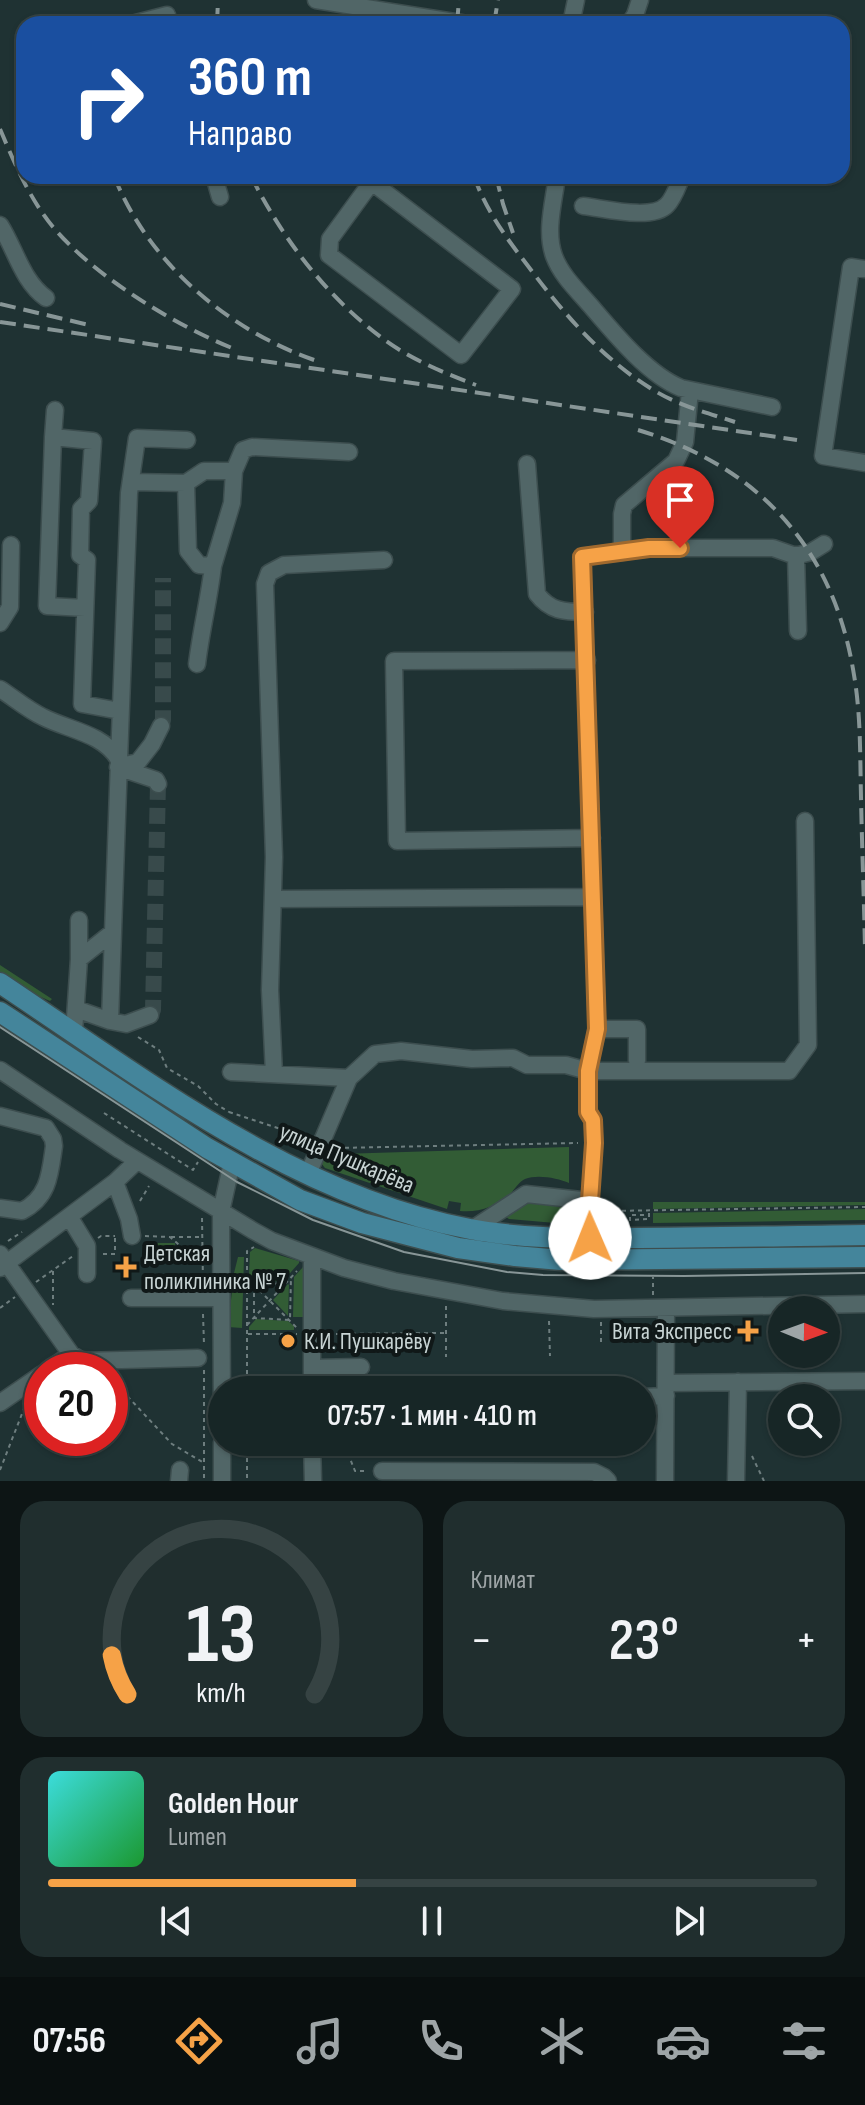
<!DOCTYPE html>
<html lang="ru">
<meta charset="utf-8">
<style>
body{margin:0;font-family:"Sofia Sans Condensed",sans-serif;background:#202e2e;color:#f1f3f6;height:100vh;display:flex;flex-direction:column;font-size:30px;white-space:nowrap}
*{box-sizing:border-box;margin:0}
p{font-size:26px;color:#9ea5a7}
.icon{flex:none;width:44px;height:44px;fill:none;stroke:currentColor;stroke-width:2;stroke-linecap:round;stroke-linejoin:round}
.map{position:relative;height:1481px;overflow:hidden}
.details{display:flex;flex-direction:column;gap:20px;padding:20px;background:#0d1515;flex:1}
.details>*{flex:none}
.top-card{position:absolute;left:16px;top:16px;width:834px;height:168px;border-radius:24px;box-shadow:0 2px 6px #0004,0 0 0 2px #364343;background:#1a4fa0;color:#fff;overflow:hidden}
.needle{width:52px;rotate:91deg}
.controls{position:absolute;left:768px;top:1296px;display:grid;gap:16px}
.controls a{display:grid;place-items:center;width:72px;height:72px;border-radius:50%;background:#172626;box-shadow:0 2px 6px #0004,0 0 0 2px #364343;font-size:40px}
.speed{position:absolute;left:24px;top:1352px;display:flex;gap:16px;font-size:40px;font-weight:700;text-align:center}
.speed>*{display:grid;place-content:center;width:104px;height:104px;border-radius:50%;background:#172626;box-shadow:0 2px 6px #0004,0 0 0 2px #364343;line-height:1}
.speed .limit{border:12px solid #d22;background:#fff;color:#111}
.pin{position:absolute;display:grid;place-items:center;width:68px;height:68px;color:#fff;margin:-82px -34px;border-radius:50% 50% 50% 0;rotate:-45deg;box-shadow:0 0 8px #0007}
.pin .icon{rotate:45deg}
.me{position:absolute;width:88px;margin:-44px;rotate:359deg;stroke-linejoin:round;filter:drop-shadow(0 0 6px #0008)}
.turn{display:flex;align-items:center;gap:28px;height:168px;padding:0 40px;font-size:36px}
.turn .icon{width:104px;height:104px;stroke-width:2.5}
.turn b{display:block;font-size:56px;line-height:68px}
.big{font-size:60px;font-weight:600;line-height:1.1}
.details .widget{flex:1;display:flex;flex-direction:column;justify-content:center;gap:12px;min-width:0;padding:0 28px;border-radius:24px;background:#202e2e}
.details .dial{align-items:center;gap:0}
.dial svg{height:208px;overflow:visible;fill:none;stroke:#364343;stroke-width:7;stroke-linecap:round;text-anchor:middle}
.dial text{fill:#f1f3f6;stroke:none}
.song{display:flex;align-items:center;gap:24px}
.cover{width:96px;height:96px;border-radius:12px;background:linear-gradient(135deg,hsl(180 70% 55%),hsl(130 70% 35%))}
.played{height:8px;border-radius:4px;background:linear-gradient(90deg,#f6a247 40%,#364343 40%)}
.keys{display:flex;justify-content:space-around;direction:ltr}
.heat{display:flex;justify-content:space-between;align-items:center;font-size:44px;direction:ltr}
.details .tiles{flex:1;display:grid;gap:20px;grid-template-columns:1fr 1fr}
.widget:last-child{grid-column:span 2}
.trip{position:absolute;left:208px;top:1376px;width:448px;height:80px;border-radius:40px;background:#172626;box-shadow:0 2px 6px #0004,0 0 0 2px #364343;font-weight:600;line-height:80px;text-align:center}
.menu{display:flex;height:128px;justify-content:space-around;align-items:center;background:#090f0f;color:#9ea5a7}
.menu .icon{width:56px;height:56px}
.menu .current{color:#f6a247}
.menu b{font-size:36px;color:#f1f3f6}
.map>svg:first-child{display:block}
.green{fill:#325c35}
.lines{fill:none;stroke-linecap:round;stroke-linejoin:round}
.minor-tunnel{stroke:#384a4b;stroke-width:16;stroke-dasharray:16 8;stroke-linecap:butt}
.minor-casing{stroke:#3d4e4f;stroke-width:19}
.major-casing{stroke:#3d4e4f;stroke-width:23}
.path{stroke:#6e7e7f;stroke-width:2;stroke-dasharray:4 4;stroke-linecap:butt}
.minor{stroke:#516667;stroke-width:16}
.major{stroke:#44859b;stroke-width:20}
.tram{stroke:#889697;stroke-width:2}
.rail{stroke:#889697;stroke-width:4;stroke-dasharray:16 8;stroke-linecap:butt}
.route-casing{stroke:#a0692e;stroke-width:20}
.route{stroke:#f6a247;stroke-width:14}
.poi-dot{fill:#f6a247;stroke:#101818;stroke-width:3}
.labels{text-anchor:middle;stroke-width:8;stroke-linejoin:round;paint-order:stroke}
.street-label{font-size:24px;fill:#c8d4d4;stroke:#101818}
.poi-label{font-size:24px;fill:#c8d4d4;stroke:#101818;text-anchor:start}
</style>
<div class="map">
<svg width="865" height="1481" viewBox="0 0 865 1481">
<rect width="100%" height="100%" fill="#1f3233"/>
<path class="green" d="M0,965L52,999L50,1001L29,992L0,972Z
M569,1147V1183C558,1178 537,1174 525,1179C520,1181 516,1187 512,1192C499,1206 479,1213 460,1211L461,1203L449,1201L447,1209L325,1168L321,1163L325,1150L340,1154Z
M526,1198L563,1202L573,1214V1221L567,1224L509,1219L503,1215Z
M653,1202H865V1205L653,1209Z
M865,1209V1220L653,1223V1213Z
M145,1243H175V1255L145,1254Z
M255,1248L299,1261V1263L283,1281L255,1282L249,1275L250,1252Z
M238,1257H244L242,1328L228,1327L234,1273Z
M303,1267L306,1271V1317H293L294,1277Z
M288,1284L289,1285L288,1316L273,1300Z
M256,1319L288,1321L294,1326V1330H249V1327Z"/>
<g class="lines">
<path class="minor-tunnel" d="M161,726L163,720V578
M150,1015L153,1010L158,784"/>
<defs>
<path id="minor" d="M316,0L467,24
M132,24L167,15
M571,24L576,0
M629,24L635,15L640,0
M214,176L220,197
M557,176C554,201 545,231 554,256C561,275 577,290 590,305C614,333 647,374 681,388L772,407
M373,183L512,289L461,355L329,255L330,239L376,176
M583,206C603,208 652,221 667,205C674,198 678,185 682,176
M0,225C15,248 22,281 46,298
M865,269L851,267L823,456L865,463
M53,437L55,410
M527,464L537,594C550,611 564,612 585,612
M131,482L186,483L188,551L199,565L213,566L232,503L234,471
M186,483L204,471H234L243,450L252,447L349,452
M622,552V514L624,505L676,461L685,442L690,391
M796,555L798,631
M85,608L47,606L53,437L93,441L89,501L81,509L80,555L87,560L82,704L120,711
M0,623L10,607L11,545
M587,660L394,661L397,841L592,838
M197,664C201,631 209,599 213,566
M0,689C14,698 28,710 43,717C68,730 103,733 119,760L113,932L79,959L74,1032
M119,760L129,493L137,438L187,440
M118,767L138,762L152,744L161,726
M120,768L156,780L158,784
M273,899L593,897
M79,959V920
M76,1009L110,1021L126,1024L150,1015
M110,1021L113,932
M597,1029H637V1061
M0,1070L120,1150L252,1230L272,1241L344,1268L394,1281L503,1301L594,1309L865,1304
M231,1072L349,1078L375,1054L401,1051L472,1059L513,1058L527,1065H566L588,1071H789L808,1045L805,821
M274,1074L270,990L274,857L265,584L269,573L284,565L384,560
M0,1116L46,1128L53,1139L54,1146C50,1174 49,1197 22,1211L0,1208
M308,1174L349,1078
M115,1182L129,1219L132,1236
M70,1218L87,1246V1274
M471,1230L526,1194L590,1201
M590,1238V1201L594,1143L593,1120L588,1112V1071L597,1029L582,557L649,548H773L793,555H799L811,552L824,544
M0,1254L71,1354L48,1370
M312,1257V1390
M0,1268L115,1182L137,1161
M131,1298H221
M71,1354L82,1361L198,1358
M312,1368L361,1367
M666,1383L865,1381
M642,1397L666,1396
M0,1403L42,1374
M222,1411L221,1212L232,1162
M222,1442V1481
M312,1442L313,1481
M382,1471L594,1472L604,1477L608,1481
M179,1481L180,1470
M665,1481L666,1308
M736,1481L738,1382"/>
<path id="major" d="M0,983C144,1079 297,1197 470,1229C522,1239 576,1238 628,1238C707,1238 786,1236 865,1235
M0,1012L207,1148L300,1200L362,1223L458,1248L515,1256L561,1260L865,1257"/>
</defs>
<use href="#minor" class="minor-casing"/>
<use href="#major" class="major-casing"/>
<path class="path" d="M138,1037L159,1050L167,1068L198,1086L216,1104L229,1112
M229,1112L308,1138
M104,1113L193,1170L198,1162
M337,1148L578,1143
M140,1201L149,1186
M606,1211L865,1207
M649,1213V1219L630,1220V1215H649
M202,1218L203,1284
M145,1236L170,1237L198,1261L202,1255
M171,1237H201
M98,1238L101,1236H115
M8,1241L22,1232
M103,1254H115V1237
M53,1271V1305
M248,1279L297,1328
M36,1282L73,1256
M286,1283L254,1285V1318L290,1320L291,1277
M653,1295V1277
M446,1306V1357
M0,1308L15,1297
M203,1314L204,1344
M549,1321L550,1356
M601,1322V1345
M247,1325L297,1271
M394,1333L395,1348
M248,1334H297
M328,1334L446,1333
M204,1370V1481
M110,1380L116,1384L172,1444L204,1463
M247,1390V1251L254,1247
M247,1442V1481
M337,1442L347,1451L355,1471H367
M546,1442V1458
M752,1456L764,1481
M0,1470L27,1401"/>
<use href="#minor" class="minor"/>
<use href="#major" class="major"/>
<path class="tram" d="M0,1027L237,1182L313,1220L404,1252L507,1272L543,1275L684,1276L865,1273"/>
<path class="rail" d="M217,24L218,0
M457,24L459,0
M494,24L498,0
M0,129C14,162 29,198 53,227C95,277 176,326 237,350
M114,176C149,264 229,331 317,361
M251,176C282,238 326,296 382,338C410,359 444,373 476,385
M474,176C485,209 507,239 528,266C564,314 603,360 655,391C680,406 708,413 735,422
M496,176L503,204L513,233
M0,304L89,325
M0,322L797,440
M638,430C760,467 834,549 854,675C861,716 860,757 861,797C862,848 864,899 865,949"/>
</g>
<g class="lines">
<defs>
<path id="route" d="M590,1238V1201L594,1143L593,1120L588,1112V1071L597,1029L582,557L649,548H680"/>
</defs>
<use href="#route" class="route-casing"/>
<use href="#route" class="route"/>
</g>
<g class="poi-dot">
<path d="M122 1255h8v8h8v8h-8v8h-8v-8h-8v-8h8z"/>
<path d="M744 1319h8v8h8v8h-8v8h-8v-8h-8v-8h8z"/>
<circle cx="288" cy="1341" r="8"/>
</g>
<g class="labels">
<g class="street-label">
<text transform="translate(347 1158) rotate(23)" y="8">улица Пушкарёва</text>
</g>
<g class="poi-label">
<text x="144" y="1261">Детская<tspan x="144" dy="28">поликлиника № 7</tspan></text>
<text x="732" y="1339" text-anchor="end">Вита Экспресс</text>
<text x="304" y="1349">К.И. Пушкарёву</text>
</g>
</g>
</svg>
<div class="controls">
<a><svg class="needle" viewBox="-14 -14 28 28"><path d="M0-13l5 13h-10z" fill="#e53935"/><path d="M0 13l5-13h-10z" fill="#9ea5a7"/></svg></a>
<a><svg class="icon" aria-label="search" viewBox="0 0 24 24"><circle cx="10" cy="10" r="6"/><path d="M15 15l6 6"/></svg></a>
</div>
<div class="speed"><div class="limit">20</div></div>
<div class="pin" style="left:680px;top:548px;background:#d93025"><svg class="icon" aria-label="arrive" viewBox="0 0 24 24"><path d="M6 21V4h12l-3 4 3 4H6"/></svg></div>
<svg class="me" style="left:590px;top:1238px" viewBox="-20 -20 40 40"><circle r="19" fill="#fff"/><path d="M0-13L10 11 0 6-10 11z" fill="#f6a247"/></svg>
<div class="trip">07:57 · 1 мин · 410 m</div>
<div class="top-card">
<div class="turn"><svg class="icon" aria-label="right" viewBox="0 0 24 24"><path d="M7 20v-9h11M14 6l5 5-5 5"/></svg><div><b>360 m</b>Направо</div></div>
</div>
</div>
<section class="details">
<div class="tiles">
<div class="widget dial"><svg viewBox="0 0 100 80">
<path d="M14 69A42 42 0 1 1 86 69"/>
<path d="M14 69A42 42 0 0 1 8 54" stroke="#f6a247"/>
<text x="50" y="56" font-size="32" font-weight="700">13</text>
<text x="50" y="72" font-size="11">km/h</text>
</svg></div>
<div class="widget"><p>Климат</p>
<div class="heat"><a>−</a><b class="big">23°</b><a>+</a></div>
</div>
<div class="widget">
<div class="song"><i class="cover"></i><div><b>Golden Hour</b><p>Lumen</p></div></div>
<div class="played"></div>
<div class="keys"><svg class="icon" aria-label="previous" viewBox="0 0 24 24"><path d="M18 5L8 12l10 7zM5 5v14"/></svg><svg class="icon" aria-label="pause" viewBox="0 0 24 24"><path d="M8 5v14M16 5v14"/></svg><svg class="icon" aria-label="next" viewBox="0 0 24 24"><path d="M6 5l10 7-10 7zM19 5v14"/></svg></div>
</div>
</div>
</section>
<nav class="menu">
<b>07:56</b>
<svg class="icon current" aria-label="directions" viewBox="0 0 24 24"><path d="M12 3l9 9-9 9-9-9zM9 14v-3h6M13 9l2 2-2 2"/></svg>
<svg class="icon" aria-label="music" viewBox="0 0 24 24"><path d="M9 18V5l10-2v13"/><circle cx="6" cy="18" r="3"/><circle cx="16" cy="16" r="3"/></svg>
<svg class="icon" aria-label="phone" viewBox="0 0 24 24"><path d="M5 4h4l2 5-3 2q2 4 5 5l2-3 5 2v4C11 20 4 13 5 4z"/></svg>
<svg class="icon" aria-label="climate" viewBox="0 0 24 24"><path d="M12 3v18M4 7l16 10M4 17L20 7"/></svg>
<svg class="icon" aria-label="car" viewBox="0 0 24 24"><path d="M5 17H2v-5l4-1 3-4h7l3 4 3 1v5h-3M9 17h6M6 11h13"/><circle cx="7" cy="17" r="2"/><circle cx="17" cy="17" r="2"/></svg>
<svg class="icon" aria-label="filters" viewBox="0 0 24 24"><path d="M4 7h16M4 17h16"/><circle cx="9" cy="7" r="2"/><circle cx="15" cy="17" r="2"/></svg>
</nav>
